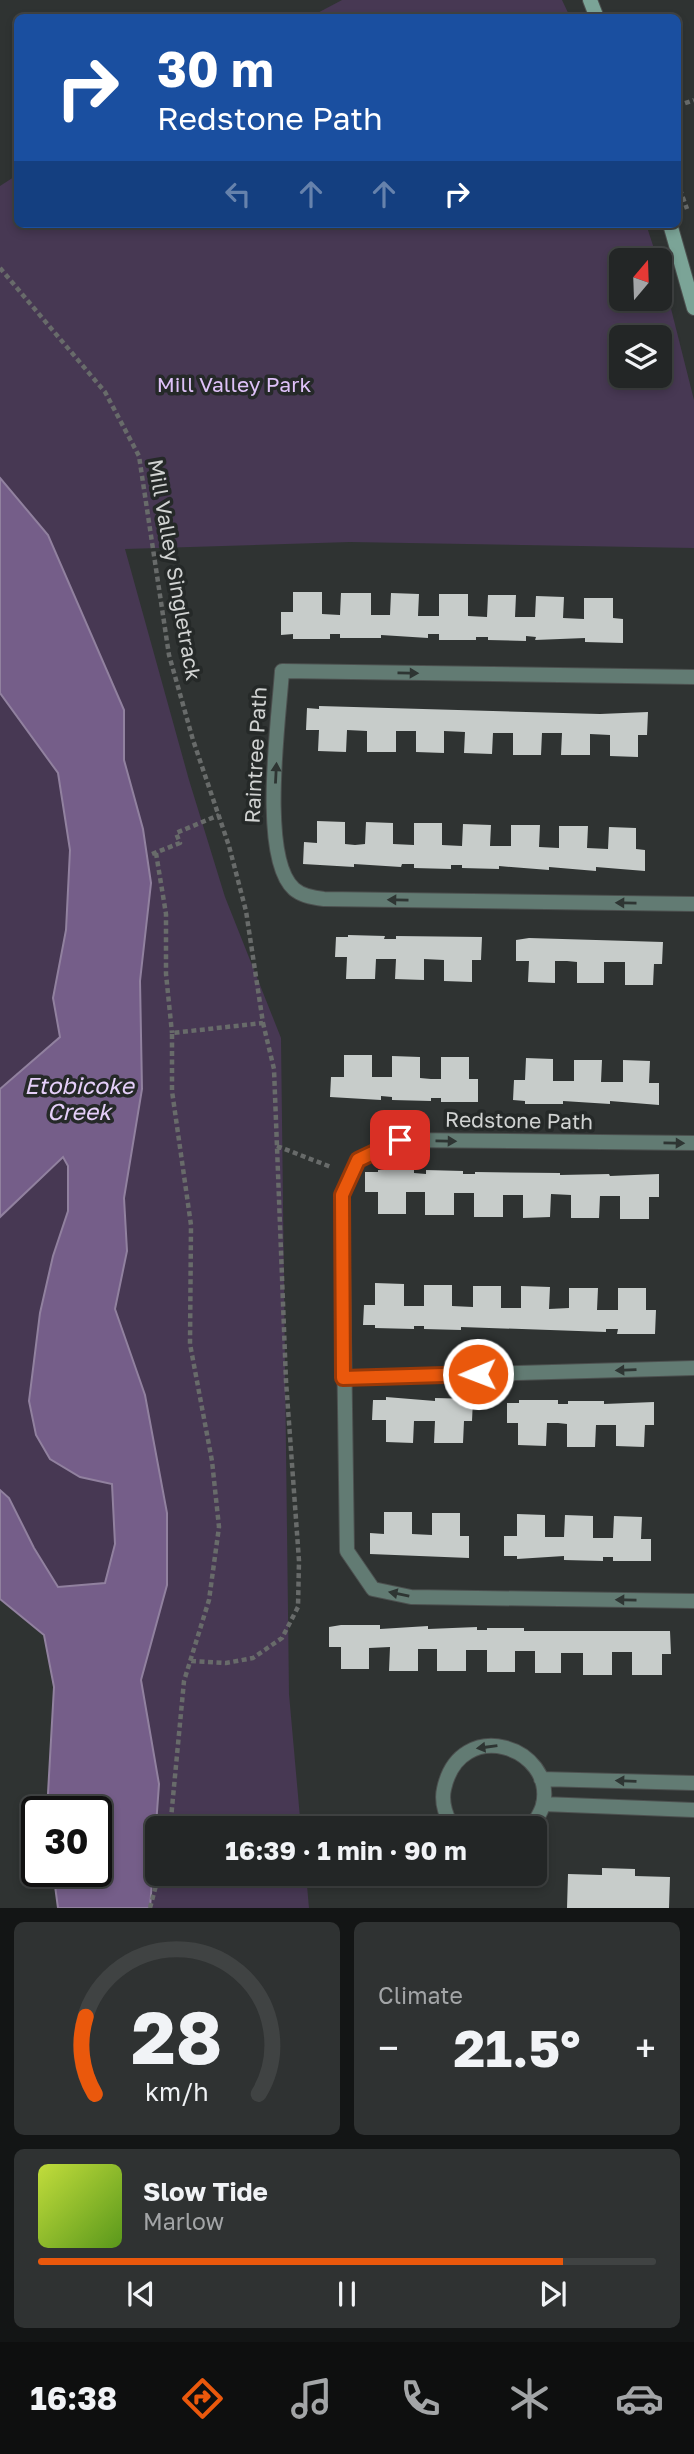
<!DOCTYPE html>
<meta charset="utf-8">
<style>
body{margin:0;font-family:"Golos Text",sans-serif;background:#2f3232;color:#f1f3f6;height:100vh;display:flex;flex-direction:column;font-size:26px;white-space:nowrap}
*{box-sizing:border-box;margin:0}
p{font-size:23px;color:#a3a5a7}
.icon{flex:none;width:38px;height:38px;fill:none;stroke:currentColor;stroke-width:2;stroke-linecap:round;stroke-linejoin:round}
.map{position:relative;height:1908px;overflow:hidden}
.details{display:flex;flex-direction:column;gap:14px;padding:14px;background:#131515;flex:1}
.details>*{flex:none}
.banner{position:absolute;left:14px;top:14px;width:667px;height:214px;border-radius:10px;box-shadow:0 4px 10px #0003,0 0 0 2px #404343;background:#1a4fa0;color:#fff;overflow:hidden}
.needle{width:46px;rotate:19deg}
.buttons{position:absolute;left:609px;top:248px;display:grid;gap:14px}
.buttons a{display:grid;place-items:center;width:63px;height:63px;border-radius:10px;background:#232626;box-shadow:0 4px 10px #0003,0 0 0 2px #404343;font-size:35px}
.speed{position:absolute;left:21px;top:1796px;display:flex;gap:14px;font-size:35px;font-weight:700;text-align:center}
.speed>*{display:grid;place-content:center;width:91px;height:91px;border-radius:50%;background:#232626;box-shadow:0 4px 10px #0003,0 0 0 2px #404343;line-height:1}
.speed .limit{border:4px solid #111;border-radius:10px;background:#fff;color:#111}
.pin{position:absolute;display:grid;place-items:center;width:60px;height:60px;color:#fff;margin:-30px;border-radius:14px;box-shadow:0 4px 10px #0006}
.me{position:absolute;width:77px;margin:-38px;rotate:269deg;stroke-linejoin:round;filter:drop-shadow(0 0 5px #0008)}
.turn{display:flex;align-items:center;gap:24px;height:147px;padding:0 28px;font-size:32px}
.turn .icon{width:91px;height:91px;stroke-width:2.5}
.turn b{display:block;font-size:49px;line-height:60px}
.lanes{display:flex;align-items:center;height:66px;padding:0 28px;background:#0003;justify-content:center;gap:35px;direction:ltr}
.lanes .off{opacity:.35}
.big{font-size:52px;font-weight:700;line-height:1.1}
.details .tile{flex:1;display:flex;flex-direction:column;justify-content:center;gap:10px;min-width:0;padding:0 24px;border-radius:10px;background:#2f3232}
.details .dial{align-items:center;gap:0}
.dial svg{height:182px;overflow:visible;fill:none;stroke:#404343;stroke-width:7;stroke-linecap:round;text-anchor:middle}
.dial text{fill:#f1f3f6;stroke:none}
.song{display:flex;align-items:center;gap:21px}
.cover{width:84px;height:84px;border-radius:10px;background:linear-gradient(135deg,hsl(70 70% 55%),hsl(90 70% 35%))}
.played{height:7px;border-radius:4px;background:linear-gradient(90deg,#ea580c 85%,#404343 85%)}
.keys{display:flex;justify-content:space-around;direction:ltr}
.heat{display:flex;justify-content:space-between;align-items:center;font-size:38px;direction:ltr}
.details .tiles{flex:1;display:grid;gap:14px;grid-template-columns:1fr 1fr}
.tile:last-child{grid-column:span 2}
.trip{position:absolute;left:145px;top:1816px;width:402px;height:70px;border-radius:10px;background:#232626;box-shadow:0 4px 10px #0003,0 0 0 2px #404343;font-weight:700;line-height:70px;text-align:center}
.tabs{display:flex;height:112px;justify-content:space-around;align-items:center;background:#0e0f0f;color:#a3a5a7}
.tabs .icon{width:49px;height:49px}
.tabs .on{color:#ea580c}
.tabs b{font-size:32px;color:#f1f3f6}
.map>svg:first-child{display:block}
.green{fill:#473853;fill-rule:evenodd}
.water{fill:#755e89;stroke:#91819f;stroke-width:2}
.building{fill:#c7ccca}
.lines{fill:none;stroke-linecap:round;stroke-linejoin:round}
.lane-casing{stroke:#4c504f;stroke-width:16}
.street-casing{stroke:#4c504f;stroke-width:16}
.secondary-casing{stroke:#4c504f;stroke-width:16}
.path{stroke:#686b6a;stroke-width:4.5;stroke-dasharray:5 3.5;stroke-linecap:butt}
.lane{stroke:#627b73;stroke-width:14}
.street{stroke:#627b73;stroke-width:14}
.secondary{stroke:#7ba497;stroke-width:14}
.oneway{fill:#2e3533}
.route-casing{stroke:#983908;stroke-width:18}
.route{stroke:#ea580c;stroke-width:12}
.labels{text-anchor:middle;stroke-width:7;stroke-linejoin:round;paint-order:stroke}
.park-label{font-size:21px;fill:#dec1f8;stroke:#252928}
.street-label{font-size:21px;fill:#d1d3d2;stroke:#252928}
.water-label{font-size:23px;font-style:italic;fill:#e5cff9;stroke:#252928}
</style>
<div class="map">
<svg width="694" height="1908" viewBox="0 0 694 1908">
<rect width="100%" height="100%" fill="#2f3332"/>
<path class="green" d="M342,0H562L570,17H310Z
M17,175L18,224H646L658,261H621V299H660V265L694,400V548L350,542L125,549L189,780L225,897L281,1038L289,1694L301,1829H158V1874H306L309,1908H150L159,1784L141,1680L167,1585V1513L145,1395L115,1309L127,1251L124,1198L140,981L151,883L143,829L124,760V710L48,535L0,478V186ZM621,338H660V376H621Z
M0,693L58,773L70,850L66,930L53,998L60,1037L0,1089Z
M62,1156L68,1166V1211L53,1256L40,1313L80,1477L112,1484L115,1544L105,1583L58,1587L34,1548L9,1498L0,1490V1217Z"/>
<path class="water" d="M0,478L48,535L124,710V760L143,829L151,883L140,981L142,1089L124,1198L127,1251L115,1309L145,1395L167,1513V1585L141,1680L159,1784L150,1908H58L53,1871H96V1811H47L54,1687L44,1635L0,1599V1490L9,1498L34,1548L58,1587L105,1583L115,1544L112,1484L80,1477L50,1459L36,1435L29,1401L40,1313L53,1256L68,1211V1166L63,1157L0,1217V1089L60,1037L53,998L66,930L70,850L58,773L0,693Z"/>
<path class="building" d="M293,592H322V614L340,615L341,593H371V615H390L391,593L419,594L418,616H439V594H468V616L487,617L488,595H516L515,617H535L536,596L564,597L563,618L584,619V598H613V618L623,619V643L585,642V638L535,640L536,637L526,636V641L488,640V637H476V640H439V634H428V638L381,635V638H340V634H330V639H293V634L281,635V612H293Z
M319,706L600,714L648,712L647,735H638V757L610,756V735L590,734V755H561L562,733H542L541,755H513V733H493L492,754L464,753L465,732L444,731V753L416,752V731H396V752H367V731L347,730L346,752L318,751L319,730H306L307,708L319,709Z
M317,821L345,822V844L355,845L365,844L366,822L393,823V844L414,845V823H442V845L462,846L463,824L491,825L490,846H511V825H540L539,847L559,848V826H588L587,848L608,849L609,827L636,828V849L645,850V871L596,867V871L549,867V870L499,866V869L462,868V865H451V869L414,868V864H402L401,867L354,864V867L303,864L304,842L317,843Z
M348,935L385,936L384,939H396V936L482,937L481,960H472V982L444,981V960L424,959V980L395,979L396,959H376L375,979H346L347,957H335L336,937H348Z
M529,938L663,942L662,964H654L653,985H625V962H604V983H577V962L567,961H555V983L528,982L529,961H516V940Z
M344,1055H372V1077H392V1056L420,1057V1078L431,1079H441V1057H469V1079H478V1102H441V1098H431V1101L392,1100V1097L381,1096V1100L330,1097L331,1077H344Z
M526,1058L553,1059V1081H574V1060H602L601,1082H623V1060L650,1061L649,1083H659V1105L610,1101V1104L563,1101V1104H525V1101L513,1100L514,1080H525Z
M378,1170H414V1173L426,1174V1170L463,1171V1174H475V1172L560,1173V1175L609,1174L610,1176L659,1174V1197H649V1219H620V1196H600L599,1218H571V1195L551,1194L550,1217L523,1218V1195H503V1217H474V1193H454V1215H425V1192H406V1214H378V1192H365V1172H378Z
M375,1283L404,1284V1306H424V1285H452V1306L473,1307V1286H501V1308H521V1286L550,1287L549,1309L569,1308V1288H598L597,1310H618V1288H646V1310H656L655,1334H617L618,1329H606V1332L461,1327V1330L424,1329V1326H414V1329L375,1328V1325H363L364,1305H375Z
M386,1397L435,1401V1398L473,1399L472,1421H464L463,1443H434L435,1421H414L413,1443L386,1442V1420H372L373,1400H386Z
M519,1400H558V1404H568V1401H604V1404L654,1402V1425H645L644,1447L616,1446V1425H596L595,1447H567V1424L558,1423H547L546,1446L518,1445V1423H507V1403H519Z
M384,1512H412V1534L432,1535V1513H460V1536H469V1558L370,1554V1533L384,1534Z
M517,1514L545,1515V1537H564L565,1515L593,1516V1538H613L614,1516L642,1517L641,1539H651V1561H613V1557H603V1561L564,1560V1556L517,1559V1556H504V1536H517Z
M341,1625H380V1629L428,1626V1629L477,1627V1630H487V1628H524V1631H670L671,1654H662V1675H632V1652H612V1675H583V1653H561V1673H535V1651H515V1672H487V1650H466V1671H437V1649H418V1671H389L390,1647L369,1648V1669H341V1647H329V1627Z
M602,1868L635,1869V1876L670,1877L669,1908H567L568,1874L602,1875Z"/>
<g class="lines">
<defs>
<path id="lane" d="M541,1779L694,1783
M543,1804L694,1810
M455,1829C446,1819 441,1802 444,1789C460,1715 556,1747 543,1805C541,1813 535,1821 531,1829"/>
<path id="street" d="M694,677L282,671C279,718 259,858 294,889C302,896 314,898 324,899L694,904
M694,1143L400,1140L358,1160L342,1195L347,1551L373,1589L411,1597L694,1601
M343,1378L694,1368"/>
<path id="secondary" d="M590,0L597,18
M670,224L694,308"/>
</defs>
<use href="#lane" class="lane-casing"/>
<use href="#street" class="street-casing"/>
<use href="#secondary" class="secondary-casing"/>
<path class="path" d="M677,106L694,100
M677,181L687,209
M0,268L105,392L139,456L169,655L193,740L229,846L246,911L263,1023L172,1033V1091L191,1225L190,1344L212,1461L219,1527L209,1600L184,1681L170,1829
M156,853L166,914V974L172,1033
M152,854L180,843L176,833L219,815
M277,1146L331,1167
M191,1661L226,1663L253,1658L282,1638L298,1607L299,1561L286,1381L274,1069L263,1023
M150,1908L159,1874"/>
<use href="#lane" class="lane"/>
<use href="#street" class="street"/>
<use href="#secondary" class="secondary"/>
</g>
<defs><path id="oneway-solid" d="M-6-.8H1V-3.2L6.5 0L1 3.2V.8H-6Z" transform="scale(1.75)"/></defs>
<g class="oneway">
<use href="#oneway-solid" transform="translate(408 673) rotate(1)"/>
<use href="#oneway-solid" transform="translate(276 773) rotate(-87)"/>
<use href="#oneway-solid" transform="translate(398 900) rotate(-179)"/>
<use href="#oneway-solid" transform="translate(626 903) rotate(-179)"/>
<use href="#oneway-solid" transform="translate(446 1141) rotate(1)"/>
<use href="#oneway-solid" transform="translate(674 1143) rotate(1)"/>
<use href="#oneway-solid" transform="translate(626 1370) rotate(178)"/>
<use href="#oneway-solid" transform="translate(399 1594) rotate(-168)"/>
<use href="#oneway-solid" transform="translate(626 1600) rotate(-179)"/>
<use href="#oneway-solid" transform="translate(487 1747) rotate(172)"/>
<use href="#oneway-solid" transform="translate(626 1781) rotate(-178)"/>
</g>
<g class="lines">
<defs>
<path id="route" d="M400,1140L358,1160L342,1195L343,1378L478,1374"/>
</defs>
<use href="#route" class="route-casing"/>
<use href="#route" class="route"/>
</g>
<g class="labels">
<g class="park-label">
<text x="234" y="392">Mill Valley Park</text>
</g>
<g class="street-label">
<text transform="translate(174 570) rotate(80)" y="7">Mill Valley Singletrack</text>
<text transform="translate(256 755) rotate(-87)" y="7">Raintree Path</text>
<text transform="translate(519 1121) rotate(1)" y="7">Redstone Path</text>
</g>
<g class="water-label">
<text x="79" y="1094">Etobicoke<tspan x="79" dy="26">Creek</tspan></text>
</g>
</g>
</svg>
<div class="buttons">
<a><svg class="needle" viewBox="-14 -14 28 28"><path d="M0-13l5 13h-10z" fill="#e53935"/><path d="M0 13l5-13h-10z" fill="#a3a5a7"/></svg></a>
<a><svg class="icon" aria-label="layers" viewBox="0 0 24 24"><path d="M12 4l9 5-9 5-9-5zM3 14l9 5 9-5"/></svg></a>
</div>
<div class="speed"><div class="limit">30</div></div>
<div class="pin" style="left:400px;top:1140px;background:#d93025"><svg class="icon" aria-label="arrive" viewBox="0 0 24 24"><path d="M6 21V4h12l-3 4 3 4H6"/></svg></div>
<svg class="me" style="left:478px;top:1374px" viewBox="-20 -20 40 40"><circle r="17" fill="#ea580c" stroke="#fff" stroke-width="3"/><path d="M0-11L8 9 0 5-8 9z" fill="#fff"/></svg>
<div class="trip">16:39 · 1 min · 90 m</div>
<div class="banner">
<div class="turn"><svg class="icon" aria-label="right" viewBox="0 0 24 24"><path d="M7 20v-9h11M14 6l5 5-5 5"/></svg><div><b>30 m</b>Redstone Path</div></div>
<div class="lanes"><svg class="icon off" aria-label="left" viewBox="0 0 24 24"><path d="M17 20v-9H6M10 6l-5 5 5 5"/></svg><svg class="icon off" aria-label="ahead" viewBox="0 0 24 24"><path d="M12 20V5M6 11l6-6 6 6"/></svg><svg class="icon off" aria-label="ahead" viewBox="0 0 24 24"><path d="M12 20V5M6 11l6-6 6 6"/></svg><svg class="icon" aria-label="right" viewBox="0 0 24 24"><path d="M7 20v-9h11M14 6l5 5-5 5"/></svg></div>
</div>
</div>
<section class="details">
<div class="tiles">
<div class="tile dial"><svg viewBox="0 0 100 80">
<path d="M14 69A42 42 0 1 1 86 69"/>
<path d="M14 69A42 42 0 0 1 10 35" stroke="#ea580c"/>
<text x="50" y="56" font-size="32" font-weight="700">28</text>
<text x="50" y="72" font-size="11">km/h</text>
</svg></div>
<div class="tile"><p>Climate</p>
<div class="heat"><a>−</a><b class="big">21.5°</b><a>+</a></div>
</div>
<div class="tile">
<div class="song"><i class="cover"></i><div><b>Slow Tide</b><p>Marlow</p></div></div>
<div class="played"></div>
<div class="keys"><svg class="icon" aria-label="previous" viewBox="0 0 24 24"><path d="M18 5L8 12l10 7zM5 5v14"/></svg><svg class="icon" aria-label="pause" viewBox="0 0 24 24"><path d="M8 5v14M16 5v14"/></svg><svg class="icon" aria-label="next" viewBox="0 0 24 24"><path d="M6 5l10 7-10 7zM19 5v14"/></svg></div>
</div>
</div>
</section>
<nav class="tabs">
<b>16:38</b>
<svg class="icon on" aria-label="directions" viewBox="0 0 24 24"><path d="M12 3l9 9-9 9-9-9zM9 14v-3h6M13 9l2 2-2 2"/></svg>
<svg class="icon" aria-label="music" viewBox="0 0 24 24"><path d="M9 18V5l10-2v13"/><circle cx="6" cy="18" r="3"/><circle cx="16" cy="16" r="3"/></svg>
<svg class="icon" aria-label="phone" viewBox="0 0 24 24"><path d="M5 4h4l2 5-3 2q2 4 5 5l2-3 5 2v4C11 20 4 13 5 4z"/></svg>
<svg class="icon" aria-label="climate" viewBox="0 0 24 24"><path d="M12 3v18M4 7l16 10M4 17L20 7"/></svg>
<svg class="icon" aria-label="car" viewBox="0 0 24 24"><path d="M5 17H2v-5l4-1 3-4h7l3 4 3 1v5h-3M9 17h6M6 11h13"/><circle cx="7" cy="17" r="2"/><circle cx="17" cy="17" r="2"/></svg>
</nav>
